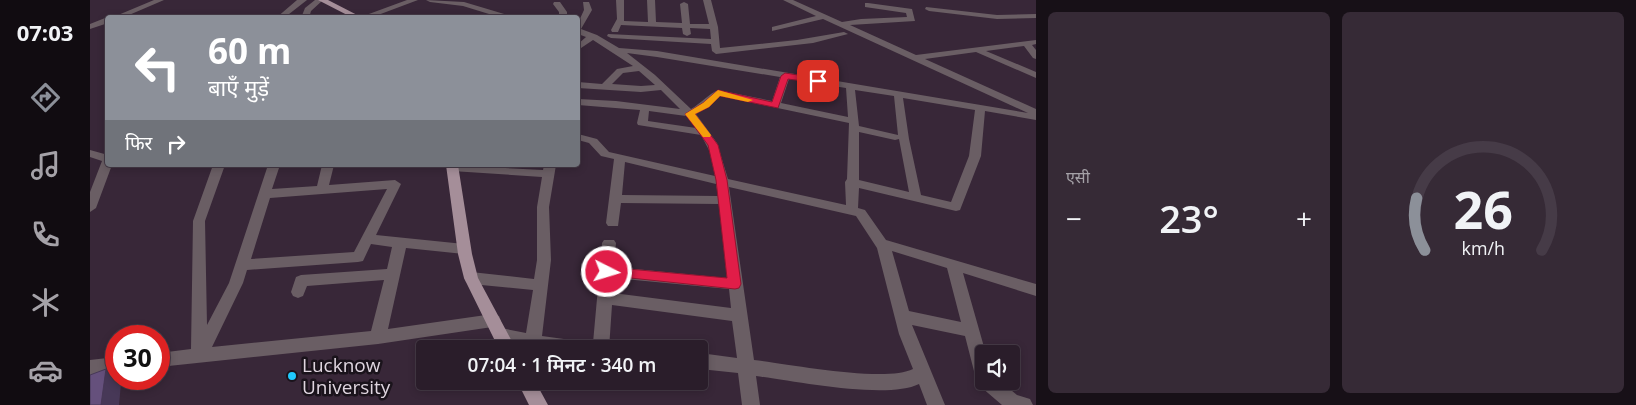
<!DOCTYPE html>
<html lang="hi">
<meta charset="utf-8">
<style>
body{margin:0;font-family:"Open Sans","Noto Sans Devanagari",sans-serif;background:#362a36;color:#f1f3f6;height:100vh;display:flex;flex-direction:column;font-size:19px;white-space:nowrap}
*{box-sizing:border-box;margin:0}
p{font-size:16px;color:#a5a2a8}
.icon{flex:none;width:28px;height:28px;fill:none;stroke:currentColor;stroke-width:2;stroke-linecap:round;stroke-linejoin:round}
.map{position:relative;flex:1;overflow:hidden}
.drawer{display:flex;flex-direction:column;gap:12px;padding:12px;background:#171017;width:600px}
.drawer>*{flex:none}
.banner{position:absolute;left:15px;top:15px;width:475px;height:152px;border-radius:5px;box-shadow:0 2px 8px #0003,0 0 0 1px #463b47;background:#8c9099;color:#fff;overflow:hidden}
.controls{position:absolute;left:885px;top:345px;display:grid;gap:10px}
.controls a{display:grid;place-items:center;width:45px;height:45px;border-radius:5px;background:#2a1d2a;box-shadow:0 2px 8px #0003,0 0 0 1px #463b47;font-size:25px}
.speed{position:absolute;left:15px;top:325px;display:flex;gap:10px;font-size:25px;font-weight:700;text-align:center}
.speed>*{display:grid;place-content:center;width:65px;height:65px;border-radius:50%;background:#2a1d2a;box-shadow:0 2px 8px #0003,0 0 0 1px #463b47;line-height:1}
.speed .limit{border:8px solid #d22;background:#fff;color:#111}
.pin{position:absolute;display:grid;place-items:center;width:42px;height:42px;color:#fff;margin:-21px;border-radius:10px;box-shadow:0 2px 8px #0006}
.me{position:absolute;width:55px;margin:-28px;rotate:95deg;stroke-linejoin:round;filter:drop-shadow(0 0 4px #0008)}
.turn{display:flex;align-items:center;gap:18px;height:105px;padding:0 20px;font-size:22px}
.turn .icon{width:65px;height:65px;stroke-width:2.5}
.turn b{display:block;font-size:35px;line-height:42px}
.then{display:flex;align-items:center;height:48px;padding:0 20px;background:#0003;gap:10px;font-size:19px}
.big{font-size:38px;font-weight:600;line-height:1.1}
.drawer .card{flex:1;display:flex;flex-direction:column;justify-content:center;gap:8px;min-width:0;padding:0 18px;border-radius:8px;background:#362a36}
.drawer .dial{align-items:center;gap:0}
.dial svg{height:130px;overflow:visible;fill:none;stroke:#463b47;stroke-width:7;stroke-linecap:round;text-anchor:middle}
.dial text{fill:#f1f3f6;stroke:none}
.heat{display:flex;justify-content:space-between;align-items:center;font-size:28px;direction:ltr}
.drawer .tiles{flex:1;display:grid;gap:12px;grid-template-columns:repeat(2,1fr)}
.trip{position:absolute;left:326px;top:340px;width:292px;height:50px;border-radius:5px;background:#2a1d2a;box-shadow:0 2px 8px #0003,0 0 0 1px #463b47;font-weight:600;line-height:50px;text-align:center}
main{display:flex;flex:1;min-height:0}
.menu{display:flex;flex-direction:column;width:90px;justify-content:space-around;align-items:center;background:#110c11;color:#a5a2a8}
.menu .icon{width:35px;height:35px}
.menu .active{color:#8c9099}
.menu b{font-size:22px;color:#f1f3f6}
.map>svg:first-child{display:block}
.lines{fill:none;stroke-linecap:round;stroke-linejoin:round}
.minor{fill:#6a5e64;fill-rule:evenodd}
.major{fill:#a58e99;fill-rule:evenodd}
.shaded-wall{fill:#473857}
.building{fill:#65507c;stroke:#473857}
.route{fill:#e11d48;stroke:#92132f}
.slow{fill:#f59e0b}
.poi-dot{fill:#20c9fd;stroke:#1a131b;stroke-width:2}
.labels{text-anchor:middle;stroke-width:5;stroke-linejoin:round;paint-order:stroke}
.near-poi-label{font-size:19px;fill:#dfd5df;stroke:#1a131b;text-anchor:start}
</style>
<main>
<nav class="menu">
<b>07:03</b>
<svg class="icon active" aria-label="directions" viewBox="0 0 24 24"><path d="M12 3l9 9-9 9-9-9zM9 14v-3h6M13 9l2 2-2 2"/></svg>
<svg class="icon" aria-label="music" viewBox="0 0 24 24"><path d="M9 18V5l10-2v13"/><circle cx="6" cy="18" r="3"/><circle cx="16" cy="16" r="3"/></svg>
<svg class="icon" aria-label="phone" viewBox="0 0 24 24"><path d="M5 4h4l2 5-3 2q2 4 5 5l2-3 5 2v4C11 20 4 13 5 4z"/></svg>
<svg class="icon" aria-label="climate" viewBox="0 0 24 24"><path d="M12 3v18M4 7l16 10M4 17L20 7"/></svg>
<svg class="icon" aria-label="car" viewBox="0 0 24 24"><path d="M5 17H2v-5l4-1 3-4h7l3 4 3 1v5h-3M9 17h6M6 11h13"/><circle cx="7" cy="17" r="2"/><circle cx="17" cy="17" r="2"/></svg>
</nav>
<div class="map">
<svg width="946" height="405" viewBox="0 0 946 405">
<rect width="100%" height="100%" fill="#382738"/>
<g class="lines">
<path class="minor" d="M64,0H74L32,18H21Z
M207,0H217L194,18H186Z
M225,0H233L221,11L219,18H211L215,8Z
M317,0H328L280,18H268Z
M336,0L374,2L428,18H412L373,6L340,2Z
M526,0H534V21L558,22L557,0H565L566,22L592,23L590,4L594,2L598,4L600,24H619L613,0H621L628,27L630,48L707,40L754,32L758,34L723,43L626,54L622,51L621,44L521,38L517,36L518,34L621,39L620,29L600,28L601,34L597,36L593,34L592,28L531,25L528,32H522L521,30L527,19Z
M693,0H703L752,22L771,19L817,17L816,13L775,7V3H778L822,9L825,21L760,25L826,55L946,40V44L942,45L946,50V59L943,58L934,46L896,51L946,72V78L886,52L835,59L946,109V120L895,111L891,156L870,210L866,211L769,188L768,208L775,210L796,240L946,284V296L873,273L896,354H894V381H910L927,395L940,399L943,405H912L891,387L885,375L875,336L822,325L855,405H837L829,384C797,400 704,381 666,376L670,405H652L648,373L610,369V353L647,358L642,321L522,305L519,349H442L405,340L403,335L405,330L411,328L436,333L443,290L381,284L376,282L374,278L376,274L381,272L444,279L447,260V207L452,177L362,171L358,170V165L453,170L454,165H466L459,207L461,260L452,336L503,343L512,243L514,240H524L526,243L524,267L637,278L629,204L531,203L528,226H518L516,223L524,159L511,156L499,143L488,140V134L507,139L519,152L625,176L620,152L611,135L548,125L547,123L550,110L488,105V99L526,101L590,109L571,90L551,92L488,88V82L512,84L527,69L543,66L503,40L488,50V44L496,37L488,34V23L494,10L493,2H499L502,10L491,29L507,35L529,48L567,51L938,113L733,19L682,31V27L726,16ZM537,53L567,57L690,77L682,101L628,90C619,94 611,103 601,109L565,75ZM549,71L565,85L551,86L522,84L533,73ZM699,79L756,88L758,117L691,103ZM765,90L804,96L808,135L769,126ZM630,96L759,123L757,179L755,182L756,205L638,179L627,143L606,114L619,107ZM813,98L885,110L879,156L861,202L831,195L819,139ZM559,111L596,116L606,128L558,121ZM769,132L805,140L809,139L819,192L769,180ZM535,162L626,184L628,196L532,195ZM639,187L766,216L787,248L809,334L823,369C795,383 698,364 664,360ZM802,251L857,268L871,322L819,311ZM524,278L639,289L641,308L523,293Z
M464,2H470L477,12V18H469V12L463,4Z
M836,7L907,15L946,14V18L907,19L839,11L835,9Z
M15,18H18V23L0,29V24Z
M0,150L18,155V165H22L6,208L0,212V192L12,161L0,157Z
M123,165H135L115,221L117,325L139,283L178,165H190L182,189L227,186L232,165H244L239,185L305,180L311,184L286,235L374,244L379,245L381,249L379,253L374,254L316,248L298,329L403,314L409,316L411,321L409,326L288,344L69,367V353L101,349L103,221ZM297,189L264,252L161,259L180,198ZM281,244L302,247L297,269L211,275L206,277L201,292L203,296L208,298L213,296L217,286L294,280L281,331L122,347L153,283L157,270L268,262L273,261Z
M26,357V373L0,376V360Z"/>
<path class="major" d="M228,0H238L273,18H263Z
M356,165H368L382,254L388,278L426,349H409L374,278L368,254Z
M427,381H445L458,405H439Z"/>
</g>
<path class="shaded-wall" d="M16,369L31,383L29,405H11Z"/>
<path class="building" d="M16,369L11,405H0V375Z"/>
<path class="route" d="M695,73L728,78L732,81L728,83L698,79L688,108L630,96L619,107L605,114L628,145L637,180L651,284L649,288L645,289L512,275L510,272L512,268L517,267L637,278L626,180L618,145L595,114L613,103L628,90L682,102L691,76Z"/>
<path class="slow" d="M628,90L663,100L658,102L630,96L619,107L605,114L621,135L620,137H613L595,114L613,103Z"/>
<circle class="poi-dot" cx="202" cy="376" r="5"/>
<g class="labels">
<g class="near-poi-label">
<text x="212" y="372">Lucknow<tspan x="212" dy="22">University</tspan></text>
</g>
</g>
</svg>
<div class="controls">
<a><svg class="icon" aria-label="sound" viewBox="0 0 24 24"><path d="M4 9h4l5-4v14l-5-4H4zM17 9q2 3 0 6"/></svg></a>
</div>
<div class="speed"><div class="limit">30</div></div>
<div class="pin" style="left:728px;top:81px;background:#d93025"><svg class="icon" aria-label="arrive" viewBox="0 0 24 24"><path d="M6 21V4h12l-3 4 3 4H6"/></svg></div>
<svg class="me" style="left:517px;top:272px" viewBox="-20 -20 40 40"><circle r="17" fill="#e11d48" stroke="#fff" stroke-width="3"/><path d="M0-11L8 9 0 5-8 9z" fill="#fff"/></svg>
<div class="trip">07:04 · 1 मिनट · 340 m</div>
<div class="banner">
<div class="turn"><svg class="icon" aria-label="left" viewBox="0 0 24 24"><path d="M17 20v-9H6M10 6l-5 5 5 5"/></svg><div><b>60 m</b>बाएँ मुड़ें</div></div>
<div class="then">फिर<svg class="icon" aria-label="right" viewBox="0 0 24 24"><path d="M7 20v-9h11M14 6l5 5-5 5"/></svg></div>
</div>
</div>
<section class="drawer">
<div class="tiles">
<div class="card"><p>एसी</p>
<div class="heat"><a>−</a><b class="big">23°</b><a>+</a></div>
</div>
<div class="card dial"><svg viewBox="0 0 100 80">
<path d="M14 69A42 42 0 1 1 86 69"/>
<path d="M14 69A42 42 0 0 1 9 37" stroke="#8c9099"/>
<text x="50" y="56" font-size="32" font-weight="700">26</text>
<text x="50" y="72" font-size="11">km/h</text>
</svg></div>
</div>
</section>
</main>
